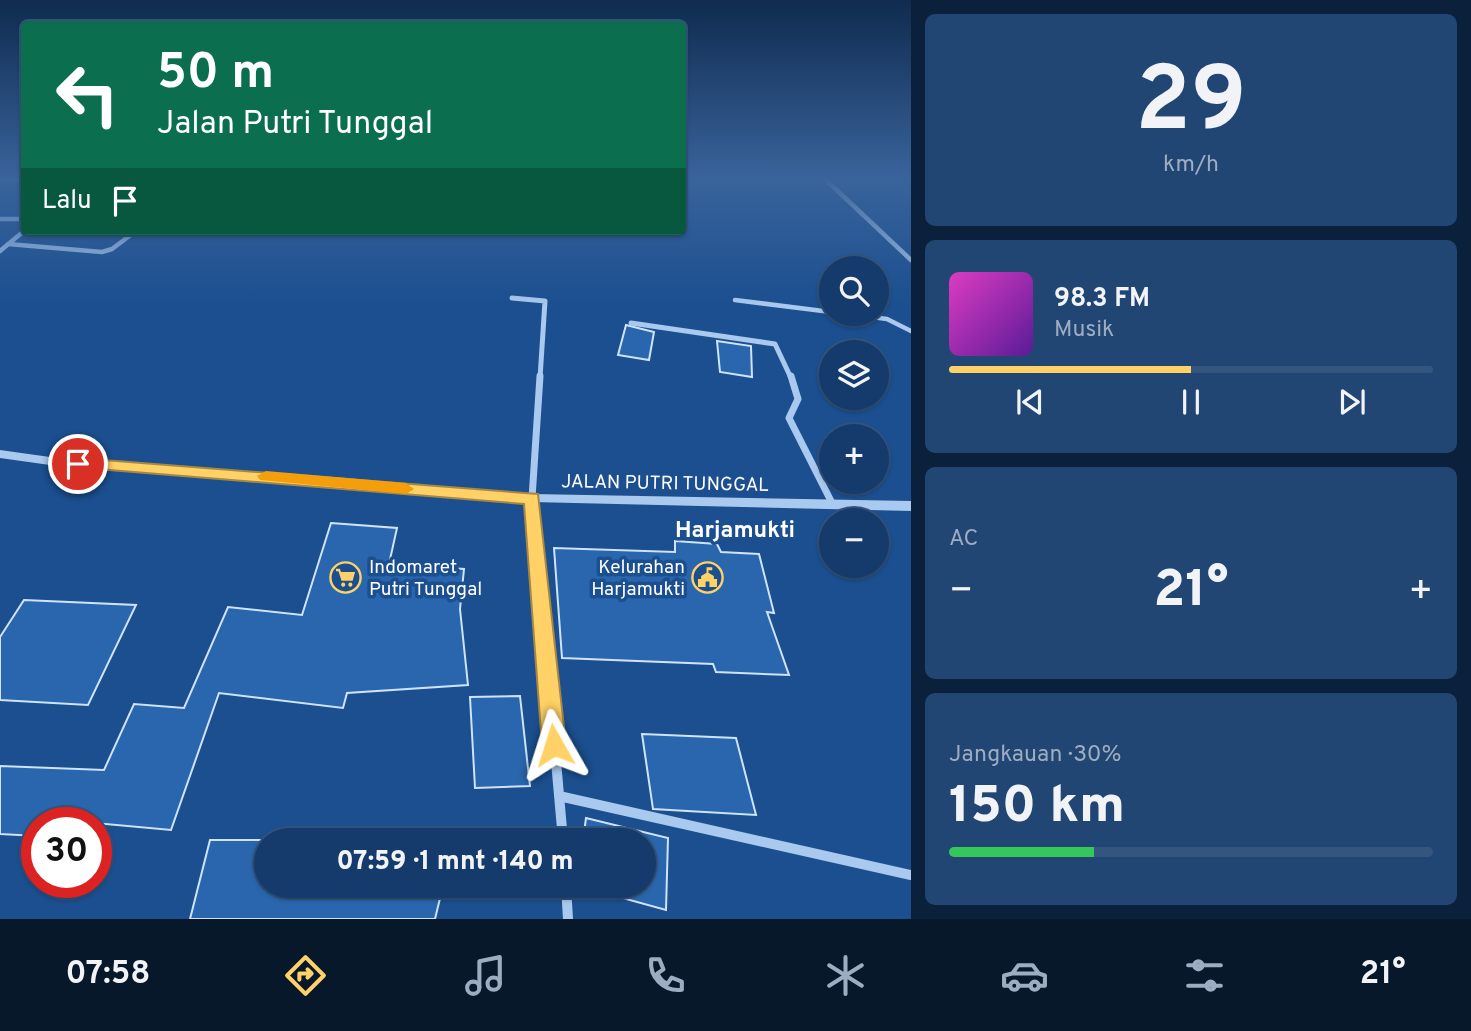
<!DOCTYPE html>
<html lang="id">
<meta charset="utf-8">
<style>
body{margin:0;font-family:Overpass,sans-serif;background:#214673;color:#f1f3f6;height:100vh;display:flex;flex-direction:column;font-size:26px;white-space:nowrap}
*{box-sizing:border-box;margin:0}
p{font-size:23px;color:#9dadc1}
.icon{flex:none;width:38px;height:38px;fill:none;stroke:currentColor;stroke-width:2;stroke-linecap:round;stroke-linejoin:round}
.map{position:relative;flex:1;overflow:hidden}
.details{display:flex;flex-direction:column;gap:14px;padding:14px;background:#0b203b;width:560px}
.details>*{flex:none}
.guide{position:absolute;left:21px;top:21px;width:665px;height:214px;border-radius:7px;box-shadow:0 2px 5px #0004,0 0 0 2px #33557e;background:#0b6e4f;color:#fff;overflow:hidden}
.tools{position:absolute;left:819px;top:256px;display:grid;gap:14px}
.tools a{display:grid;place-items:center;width:70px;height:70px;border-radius:50%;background:#143b6b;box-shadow:0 2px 5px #0004,0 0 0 2px #33557e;font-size:35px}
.speed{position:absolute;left:21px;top:807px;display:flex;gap:14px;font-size:35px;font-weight:700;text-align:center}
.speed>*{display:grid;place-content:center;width:91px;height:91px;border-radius:50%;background:#143b6b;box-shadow:0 2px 5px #0004,0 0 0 2px #33557e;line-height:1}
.speed .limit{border:10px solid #d22;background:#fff;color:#111}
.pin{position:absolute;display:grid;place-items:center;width:60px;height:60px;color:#fff;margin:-30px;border:4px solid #fff;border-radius:50%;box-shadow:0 2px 7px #0007}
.me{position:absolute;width:77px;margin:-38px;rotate:354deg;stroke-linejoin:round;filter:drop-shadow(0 0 5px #0008)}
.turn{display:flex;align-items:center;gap:24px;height:147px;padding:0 21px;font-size:32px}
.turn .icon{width:91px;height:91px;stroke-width:2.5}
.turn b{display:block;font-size:49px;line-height:60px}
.then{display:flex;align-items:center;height:66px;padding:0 21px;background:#0003;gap:14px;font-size:26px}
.big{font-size:52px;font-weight:800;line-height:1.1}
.details .widget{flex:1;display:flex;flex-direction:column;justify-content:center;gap:10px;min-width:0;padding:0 24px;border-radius:10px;background:#214673}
.details .dial{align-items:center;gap:0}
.dial b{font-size:91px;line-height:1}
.song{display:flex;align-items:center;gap:21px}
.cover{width:84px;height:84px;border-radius:10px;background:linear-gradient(135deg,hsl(310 70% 55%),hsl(270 70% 35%))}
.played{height:7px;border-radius:4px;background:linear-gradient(90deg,#ffd166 50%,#33557e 50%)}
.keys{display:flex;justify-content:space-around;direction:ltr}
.heat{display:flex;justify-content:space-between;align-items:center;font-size:38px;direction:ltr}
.charge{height:10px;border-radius:5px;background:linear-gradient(90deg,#34c759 30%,#33557e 0)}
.trip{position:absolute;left:254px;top:828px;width:402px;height:70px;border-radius:35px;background:#143b6b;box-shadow:0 2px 5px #0004,0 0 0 2px #33557e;font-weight:800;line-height:70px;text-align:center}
.dock{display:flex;height:112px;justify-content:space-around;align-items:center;background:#08182b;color:#9dadc1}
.dock .icon{width:49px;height:49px}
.dock .on{color:#ffd166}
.dock b{font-size:32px;color:#f1f3f6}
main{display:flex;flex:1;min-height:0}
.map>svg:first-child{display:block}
.building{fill:#2a66ad;stroke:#cfe3fa;stroke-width:2}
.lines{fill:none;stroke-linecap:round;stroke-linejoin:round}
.service{stroke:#a9c9ee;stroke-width:4.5}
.minor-far4{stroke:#a9c9ee;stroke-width:4.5}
.minor-far3{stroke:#a9c9ee;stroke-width:5}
.minor-far2{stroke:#a9c9ee;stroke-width:7}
.minor-far1{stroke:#a9c9ee;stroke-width:9}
.minor{stroke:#a9c9ee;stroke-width:10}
.tertiary{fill:#a9c9ee;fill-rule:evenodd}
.route{fill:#ffd166;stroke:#a68842;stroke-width:2}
.slow{fill:#f59e0b}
.labels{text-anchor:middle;stroke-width:7;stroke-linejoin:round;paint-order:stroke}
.street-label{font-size:19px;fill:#fff;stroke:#1b4f8f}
.poi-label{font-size:19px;fill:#fff;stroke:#1b4f8f;text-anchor:start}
.quarter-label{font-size:23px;font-weight:bold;fill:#fff;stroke:#1b4f8f}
</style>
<main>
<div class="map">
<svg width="911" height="919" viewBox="0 0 911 919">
<rect width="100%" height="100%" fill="#1b4f8f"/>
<path class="building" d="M626,325L654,332L649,360L618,355Z
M717,341L751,346L752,377L720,372Z
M331,523L397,528L389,564L464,569L460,609L468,685L347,693L343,708L219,693L171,830L62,820L61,822H37V836L0,834V766L104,770L134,704L184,708L228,607L302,615Z
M675,541L717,544L721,552L759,554L774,613L767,612L789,675L716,672L713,664L562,658L554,548L675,552Z
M24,600L136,605L88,705L0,700V637Z
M520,696L530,786L475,788L470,697Z
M642,734L736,738L756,815L653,809Z
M586,818L668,838L666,910L579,886H644V840H583Z
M210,840H266V886H443L435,919H190Z"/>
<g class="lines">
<path class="service" d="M735,300L831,312
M841,313L887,319L911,331"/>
<path class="minor-far4" d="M823,177L911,260
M0,179H24
M0,219H24
M8,244L102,252L112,249L136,231
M0,251L24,231"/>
<path class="minor-far3" d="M512,298L545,301L540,378
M631,323L775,344L791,378"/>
<path class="minor-far2" d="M791,376L798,399L789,418L833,505
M534,519L532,498L540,376"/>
<path class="minor-far1" d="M534,517L550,696"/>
<path class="minor" d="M550,694L563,840
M559,796L911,875
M566,886L568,919"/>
<path class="tertiary" d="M0,450L57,458L532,494L911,501V511L532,502L57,466L0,458Z"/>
</g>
<linearGradient id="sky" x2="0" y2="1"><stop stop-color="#0f2b4f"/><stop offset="0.58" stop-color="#39639b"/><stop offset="1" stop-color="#39639b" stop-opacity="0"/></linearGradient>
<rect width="911" height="306" fill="url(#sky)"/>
<path class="route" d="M78,458L538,494L566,745L562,753L554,756L546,753L542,745L524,504L73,467V460Z"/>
<path class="slow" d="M266,471L406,483L414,489L406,494L260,480L257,476Z"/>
<defs>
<symbol id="supermarket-ring" viewBox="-11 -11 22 22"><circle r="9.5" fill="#1b4f8f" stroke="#ffd166" stroke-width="1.5"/><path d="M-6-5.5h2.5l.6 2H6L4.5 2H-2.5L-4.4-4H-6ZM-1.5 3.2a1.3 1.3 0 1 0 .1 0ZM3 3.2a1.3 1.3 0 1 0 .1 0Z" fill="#ffd166"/></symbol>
<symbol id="civic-ring" viewBox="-11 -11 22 22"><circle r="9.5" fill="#1b4f8f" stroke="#ffd166" stroke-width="1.5"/><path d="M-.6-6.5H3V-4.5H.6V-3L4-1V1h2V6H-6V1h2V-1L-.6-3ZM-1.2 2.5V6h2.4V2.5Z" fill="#ffd166"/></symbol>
</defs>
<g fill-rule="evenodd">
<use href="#supermarket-ring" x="328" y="560" width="35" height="35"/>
<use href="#civic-ring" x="690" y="560" width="35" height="35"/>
</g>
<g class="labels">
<g class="street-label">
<text transform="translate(665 482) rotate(1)" y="7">JALAN PUTRI TUNGGAL</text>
</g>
<g class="poi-label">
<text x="369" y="573">Indomaret<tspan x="369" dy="22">Putri Tunggal</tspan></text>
<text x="685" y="573" text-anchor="end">Kelurahan<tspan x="685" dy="22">Harjamukti</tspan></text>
</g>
<g class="quarter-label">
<text x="735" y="537">Harjamukti</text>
</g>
</g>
</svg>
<div class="tools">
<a><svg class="icon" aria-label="search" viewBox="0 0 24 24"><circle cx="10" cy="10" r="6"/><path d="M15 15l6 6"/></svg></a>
<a><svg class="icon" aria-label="layers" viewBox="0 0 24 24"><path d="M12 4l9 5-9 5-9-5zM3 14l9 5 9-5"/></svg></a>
<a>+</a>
<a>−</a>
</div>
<div class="speed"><div class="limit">30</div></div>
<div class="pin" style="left:78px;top:464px;background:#d93025"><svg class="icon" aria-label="arrive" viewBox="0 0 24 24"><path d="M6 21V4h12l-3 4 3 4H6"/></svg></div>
<svg class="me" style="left:554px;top:745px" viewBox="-20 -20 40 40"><path d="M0-17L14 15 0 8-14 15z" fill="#ffd166" stroke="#fff" stroke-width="4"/></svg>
<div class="trip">07:59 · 1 mnt · 140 m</div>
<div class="guide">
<div class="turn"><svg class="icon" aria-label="left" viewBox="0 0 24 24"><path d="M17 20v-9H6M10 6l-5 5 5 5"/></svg><div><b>50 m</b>Jalan Putri Tunggal</div></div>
<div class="then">Lalu<svg class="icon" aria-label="arrive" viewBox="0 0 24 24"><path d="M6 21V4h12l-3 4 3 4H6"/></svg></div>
</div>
</div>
<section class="details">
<div class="widget dial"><b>29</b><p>km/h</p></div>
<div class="widget">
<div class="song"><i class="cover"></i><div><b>98.3 FM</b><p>Musik</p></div></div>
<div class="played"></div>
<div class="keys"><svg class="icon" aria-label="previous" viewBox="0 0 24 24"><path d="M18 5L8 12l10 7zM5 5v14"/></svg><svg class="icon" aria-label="pause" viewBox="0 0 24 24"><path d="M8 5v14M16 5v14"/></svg><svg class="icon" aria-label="next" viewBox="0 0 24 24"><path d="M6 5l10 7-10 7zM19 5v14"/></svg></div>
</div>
<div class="widget"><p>AC</p>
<div class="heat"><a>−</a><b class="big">21°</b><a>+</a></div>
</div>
<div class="widget"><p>Jangkauan · 30%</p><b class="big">150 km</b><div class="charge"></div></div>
</section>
</main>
<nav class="dock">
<b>07:58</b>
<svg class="icon on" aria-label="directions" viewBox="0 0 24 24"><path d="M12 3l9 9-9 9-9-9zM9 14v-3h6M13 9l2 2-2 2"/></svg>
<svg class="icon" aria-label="music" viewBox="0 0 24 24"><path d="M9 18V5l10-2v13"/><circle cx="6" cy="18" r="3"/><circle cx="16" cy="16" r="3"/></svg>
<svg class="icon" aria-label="phone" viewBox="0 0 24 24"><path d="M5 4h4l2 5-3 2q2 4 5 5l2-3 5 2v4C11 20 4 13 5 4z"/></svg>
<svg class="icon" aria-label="climate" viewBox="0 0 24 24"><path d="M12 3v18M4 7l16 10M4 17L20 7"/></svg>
<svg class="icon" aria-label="car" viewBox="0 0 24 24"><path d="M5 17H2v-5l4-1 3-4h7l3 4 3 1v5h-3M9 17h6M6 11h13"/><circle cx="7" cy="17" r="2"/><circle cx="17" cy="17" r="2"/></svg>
<svg class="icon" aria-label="filters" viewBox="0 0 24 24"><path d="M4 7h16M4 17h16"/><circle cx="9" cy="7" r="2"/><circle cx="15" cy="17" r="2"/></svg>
<b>21°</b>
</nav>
